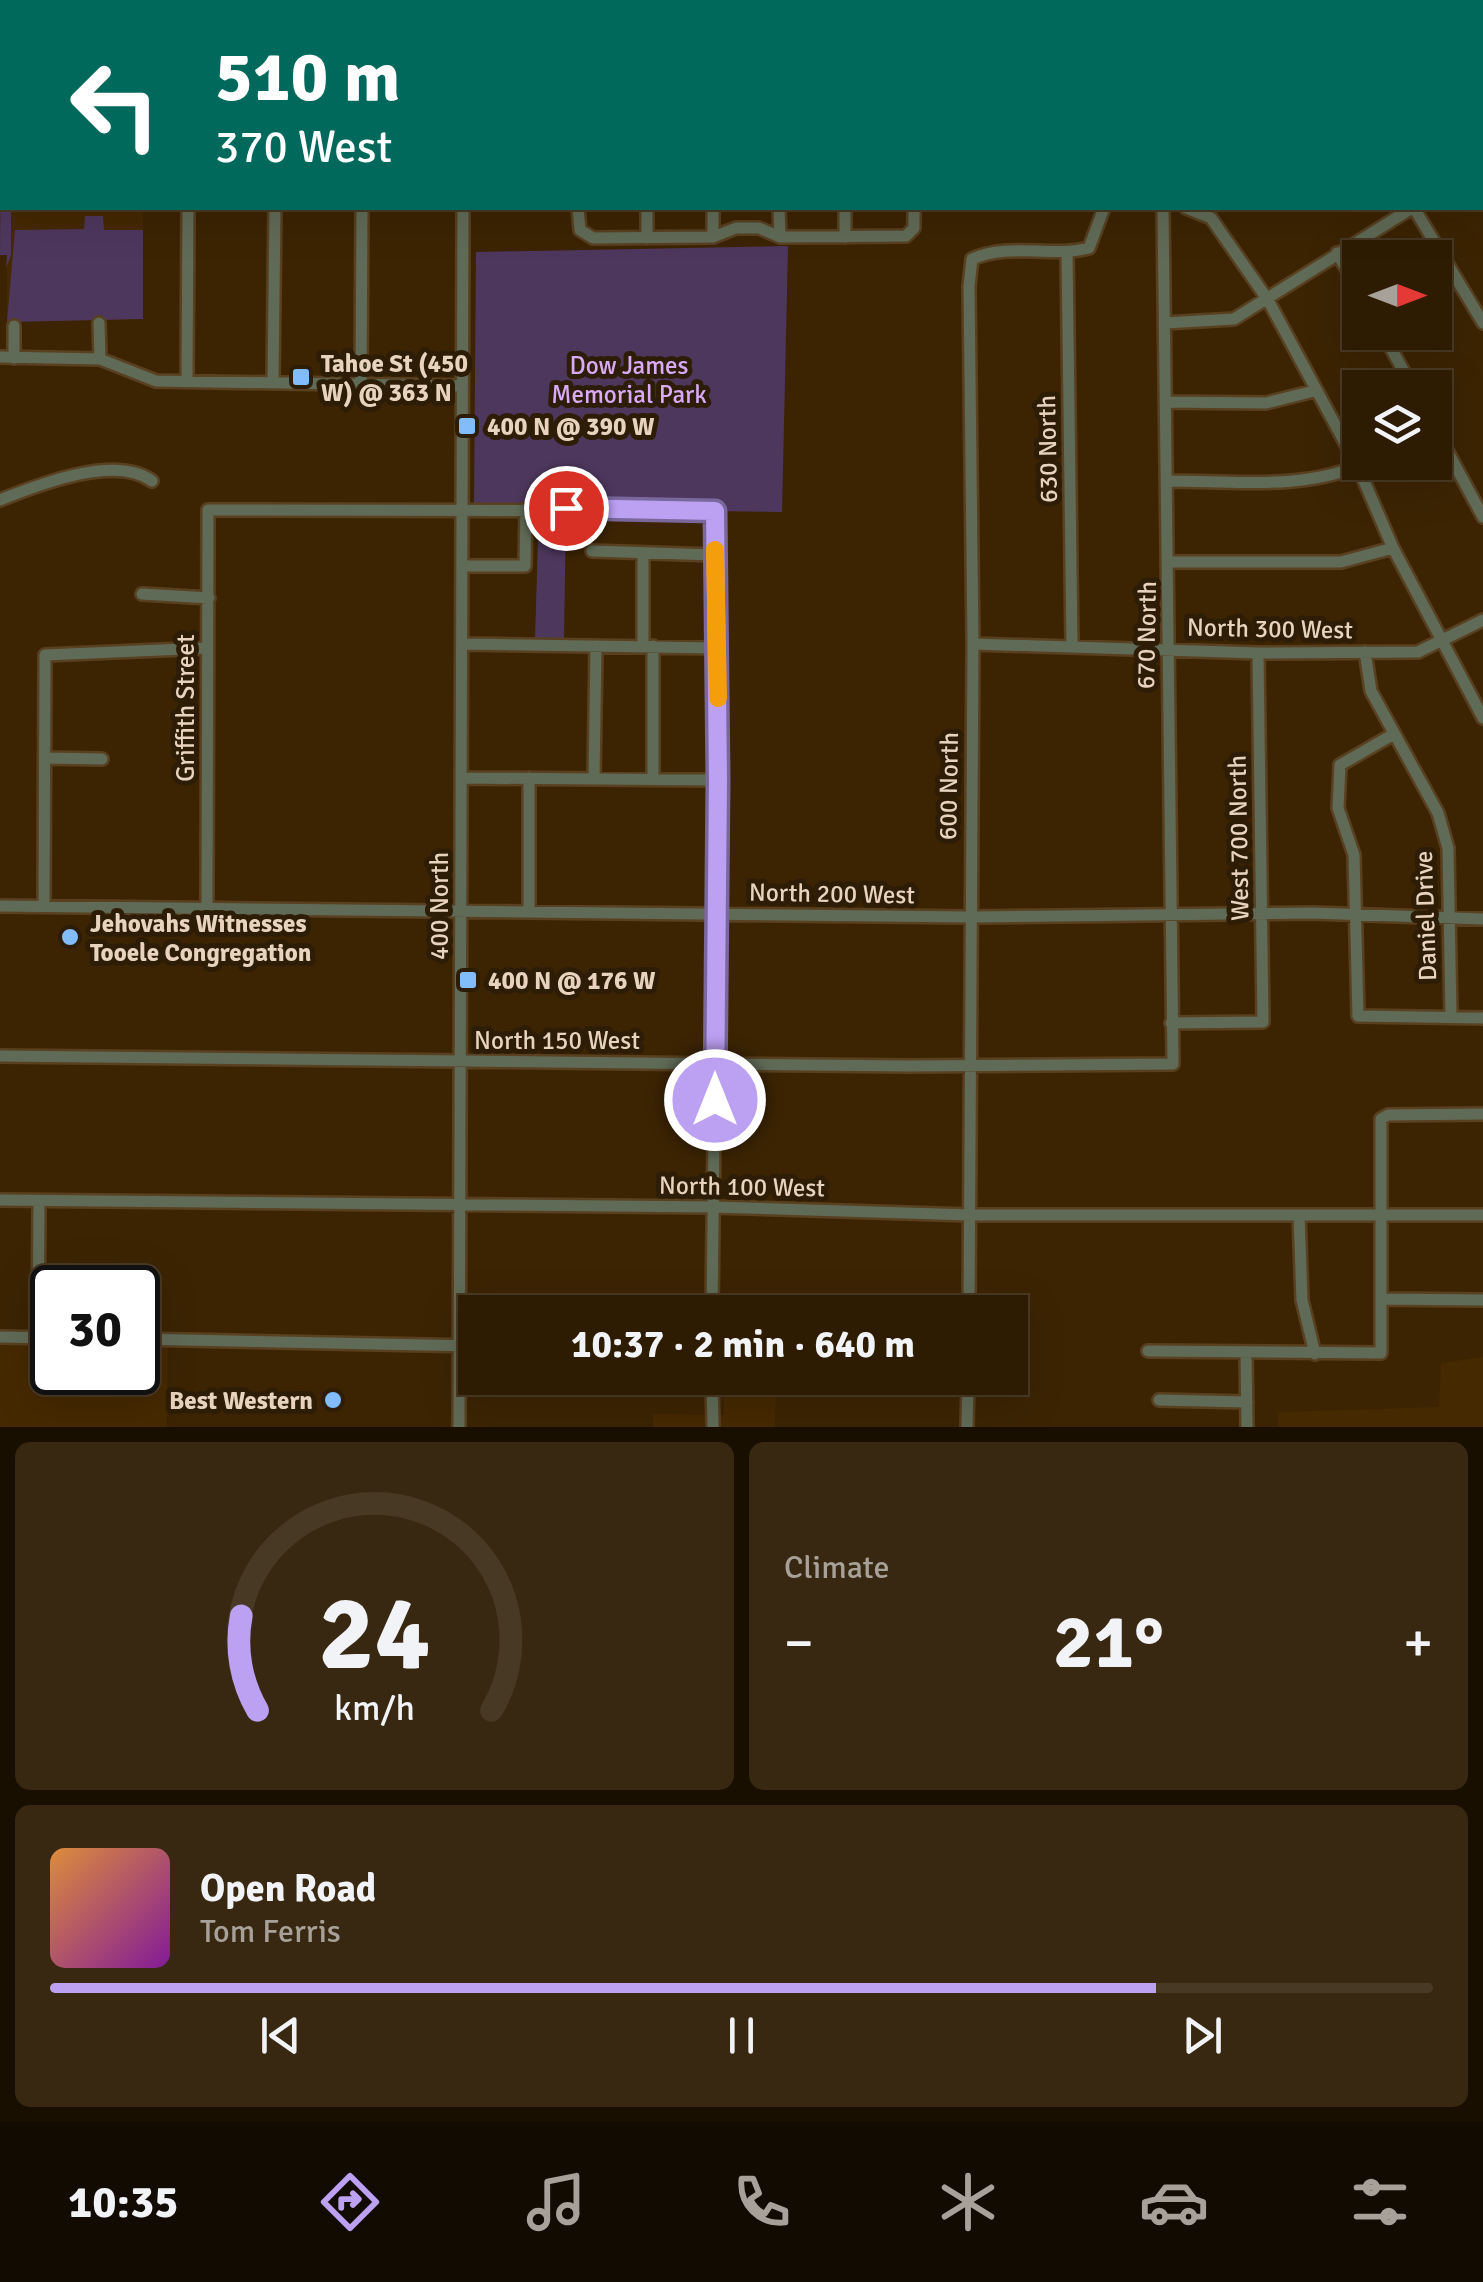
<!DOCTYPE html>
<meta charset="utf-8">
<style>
body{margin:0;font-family:Signika,sans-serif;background:#392811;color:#f1f3f6;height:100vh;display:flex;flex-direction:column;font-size:38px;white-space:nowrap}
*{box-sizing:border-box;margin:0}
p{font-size:32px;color:#a7a199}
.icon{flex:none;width:55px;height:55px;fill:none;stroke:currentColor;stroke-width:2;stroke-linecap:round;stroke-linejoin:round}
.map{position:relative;height:1427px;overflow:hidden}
.side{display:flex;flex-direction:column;gap:15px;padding:15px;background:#190f01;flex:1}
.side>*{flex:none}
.top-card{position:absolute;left:0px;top:0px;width:1485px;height:210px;box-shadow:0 10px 40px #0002,0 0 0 2px #483924;background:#00695c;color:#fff;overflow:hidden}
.needle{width:65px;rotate:90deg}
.fabs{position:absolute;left:1342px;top:240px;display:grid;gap:20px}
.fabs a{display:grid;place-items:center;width:110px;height:110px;border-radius:0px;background:#2d1b02;box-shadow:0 10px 40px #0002,0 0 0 2px #483924;font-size:50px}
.speed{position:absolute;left:30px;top:1265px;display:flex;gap:20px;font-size:50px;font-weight:700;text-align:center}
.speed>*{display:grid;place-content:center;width:130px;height:130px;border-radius:50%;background:#2d1b02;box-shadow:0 10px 40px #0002,0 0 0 2px #483924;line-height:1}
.speed .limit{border:5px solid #111;border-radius:15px;background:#fff;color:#111}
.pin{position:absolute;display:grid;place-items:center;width:85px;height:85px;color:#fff;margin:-42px;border:5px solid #fff;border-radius:50%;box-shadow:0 2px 10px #0007}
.me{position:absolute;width:110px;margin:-55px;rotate:0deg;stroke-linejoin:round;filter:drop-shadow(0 0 8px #0008)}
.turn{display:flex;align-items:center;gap:35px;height:210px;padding:0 50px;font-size:45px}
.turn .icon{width:130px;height:130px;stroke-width:2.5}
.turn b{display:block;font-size:70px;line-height:85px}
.big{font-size:75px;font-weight:700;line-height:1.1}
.side .card{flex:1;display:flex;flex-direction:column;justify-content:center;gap:15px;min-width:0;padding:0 35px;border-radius:15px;background:#392811}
.side .dial{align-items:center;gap:0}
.dial svg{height:260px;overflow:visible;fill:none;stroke:#483924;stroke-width:7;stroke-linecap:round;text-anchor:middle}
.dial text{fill:#f1f3f6;stroke:none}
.song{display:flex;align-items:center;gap:30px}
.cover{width:120px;height:120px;border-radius:15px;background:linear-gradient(135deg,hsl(30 70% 55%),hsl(290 70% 35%))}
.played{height:10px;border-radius:5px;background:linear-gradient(90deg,#bca0f2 80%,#483924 80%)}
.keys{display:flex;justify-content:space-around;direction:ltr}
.heat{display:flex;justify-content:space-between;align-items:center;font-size:55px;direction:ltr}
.side .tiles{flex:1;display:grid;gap:15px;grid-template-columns:1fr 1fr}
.card:last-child{grid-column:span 2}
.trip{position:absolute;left:458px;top:1295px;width:570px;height:100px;border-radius:0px;background:#2d1b02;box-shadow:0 10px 40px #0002,0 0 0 2px #483924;font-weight:700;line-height:100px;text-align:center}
.tab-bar{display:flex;height:160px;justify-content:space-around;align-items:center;background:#120b01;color:#a7a199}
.tab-bar .icon{width:70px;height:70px}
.tab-bar .on{color:#bca0f2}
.tab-bar b{font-size:45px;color:#f1f3f6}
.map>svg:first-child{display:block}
.built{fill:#452900}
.green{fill:#4e375d}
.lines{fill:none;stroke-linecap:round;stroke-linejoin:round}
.minor-casing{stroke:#584021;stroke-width:16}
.minor{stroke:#606b57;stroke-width:11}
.route-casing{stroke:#7a689d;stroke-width:25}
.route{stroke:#bca0f2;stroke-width:18}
.slow{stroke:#f59e0b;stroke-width:18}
.poi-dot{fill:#82bcfa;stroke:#2e1d06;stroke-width:4}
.labels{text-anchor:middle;stroke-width:10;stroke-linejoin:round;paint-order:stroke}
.poi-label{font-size:25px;font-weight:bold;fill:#e8d4be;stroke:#2e1d06;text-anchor:start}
.park-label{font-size:25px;fill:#d9aafa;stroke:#2e1d06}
.street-label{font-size:25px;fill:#e8d4be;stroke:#2e1d06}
</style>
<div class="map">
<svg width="1483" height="1427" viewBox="0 0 1483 1427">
<rect width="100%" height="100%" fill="#3c2403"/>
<path class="built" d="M0,0H128L2,2V208H143V319L7,322V255H0Z
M0,1345H52V1372H138V1346L168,1347L167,1427H0Z
M1483,1357V1427H1278V1412L1439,1407L1441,1363Z
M724,1378H776L775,1427H653V1414L724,1415Z"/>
<path class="green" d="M2,9V208H11V255L6,268L7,255H0Z
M85,216H103L104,230H143V319L7,322L15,230L84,229Z
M788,246L782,512L566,509L564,638L535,639L539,507L474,506L476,252Z"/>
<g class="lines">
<defs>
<path id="minor" d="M1117,0V2
M364,2V0
M464,2V0
M578,208L580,230L593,238L713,237L736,228H759L780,237L906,236L914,228V208
M647,208V238
M713,208V237
M779,208L780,237
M845,208V237
M1186,208L1211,218L1268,300L1358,467L1393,548L1483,718
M1414,208L1483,323
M1067,252L1072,645
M1337,253L1360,292
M99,323L100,359
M1165,323L1234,319L1412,208
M1382,332L1413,388
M0,357L100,359L156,381L462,386
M14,358V326
M187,382L188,208
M273,383L275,208
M361,385L362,208
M1165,402L1266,403L1314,391
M1435,428L1483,517
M1169,481C1234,481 1307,491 1367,462
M0,500C38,485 115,454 152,481
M592,551L714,555
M1170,562H1341L1393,548
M462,566H525L526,509
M142,594L209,598
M463,644L717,648
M973,644L1258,653L1418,652L1483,620
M643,646V553
M653,646V779
M1365,652L1371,691L1438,813L1448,848L1451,1017
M1392,735L1340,765L1338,808L1354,855L1358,1016L1483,1018
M45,758L102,759
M462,778L718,780
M529,778V911
M594,779L596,646
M207,905L208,510L715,511L718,780L712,1312
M0,906L970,917L1313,913L1483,919
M44,906L45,655L207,648
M1171,1023L1263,1022L1258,653
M0,1056L908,1066L1173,1064L1163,208
M0,1200L713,1207L970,1215H1483
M1299,1215L1302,1300L1315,1354
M1382,1299L1483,1300
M969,1312L973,644L969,286L972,259C1010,242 1049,258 1089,248L1104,208
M0,1337L52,1338
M38,1338L39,1201
M138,1339L475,1346
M1148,1351L1381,1353V1119L1388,1115L1483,1114
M1246,1355L1247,1427
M712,1378L713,1427
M1159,1400L1247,1402
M459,1427L463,208
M967,1427L968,1378"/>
</defs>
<use href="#minor" class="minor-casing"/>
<use href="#minor" class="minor"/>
</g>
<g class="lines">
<defs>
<path id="route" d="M566,508L715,511L718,780L715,1100"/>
</defs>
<use href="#route" class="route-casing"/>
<use href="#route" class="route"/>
<path class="slow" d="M715,550L718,698"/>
</g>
<g class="poi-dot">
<rect x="291" y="367" width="20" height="20" rx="5"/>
<rect x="457" y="416" width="20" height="20" rx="5"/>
<circle cx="70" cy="937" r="10"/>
<rect x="458" y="970" width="20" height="20" rx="5"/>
<circle cx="333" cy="1400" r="10"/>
</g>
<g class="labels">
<g class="poi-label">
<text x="321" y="372">Tahoe St (450<tspan x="321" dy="29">W) @ 363 N</tspan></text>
<text x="487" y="435">400 N @ 390 W</text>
<text x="90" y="932">Jehovahs Witnesses<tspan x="90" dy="29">Tooele Congregation</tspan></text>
<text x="488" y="989">400 N @ 176 W</text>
<text x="313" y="1409" text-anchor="end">Best Western</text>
</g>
<g class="park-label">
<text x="629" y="374">Dow James<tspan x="629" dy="29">Memorial Park</tspan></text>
</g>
<g class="street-label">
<text transform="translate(1047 449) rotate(-91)" y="9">630 North</text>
<text transform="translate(1270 628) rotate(1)" y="9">North 300 West</text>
<text transform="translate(1146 635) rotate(-89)" y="9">670 North</text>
<text transform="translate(185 708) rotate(-90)" y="9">Griffith Street</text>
<text transform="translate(948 786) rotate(-89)" y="9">600 North</text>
<text transform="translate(1238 838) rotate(-91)" y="9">West 700 North</text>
<text transform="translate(832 893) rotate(1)" y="9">North 200 West</text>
<text transform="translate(439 906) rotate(-90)" y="9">400 North</text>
<text transform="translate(1425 916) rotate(-92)" y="9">Daniel Drive</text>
<text x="557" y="1049">North 150 West</text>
<text transform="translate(742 1186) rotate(1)" y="9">North 100 West</text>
</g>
</g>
</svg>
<div class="fabs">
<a><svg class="needle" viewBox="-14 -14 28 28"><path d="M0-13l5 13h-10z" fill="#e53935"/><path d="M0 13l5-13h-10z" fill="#a7a199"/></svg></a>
<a><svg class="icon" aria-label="layers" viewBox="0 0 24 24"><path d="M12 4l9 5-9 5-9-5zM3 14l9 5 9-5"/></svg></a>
</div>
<div class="speed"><div class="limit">30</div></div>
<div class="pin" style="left:566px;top:508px;background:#d93025"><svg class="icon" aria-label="arrive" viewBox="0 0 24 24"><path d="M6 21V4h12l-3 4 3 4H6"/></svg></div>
<svg class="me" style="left:715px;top:1100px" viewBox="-20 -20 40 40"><circle r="17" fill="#bca0f2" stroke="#fff" stroke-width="3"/><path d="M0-11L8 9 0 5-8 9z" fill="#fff"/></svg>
<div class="trip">10:37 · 2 min · 640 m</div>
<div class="top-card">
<div class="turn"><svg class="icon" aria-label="left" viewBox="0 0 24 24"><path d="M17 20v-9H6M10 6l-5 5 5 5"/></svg><div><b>510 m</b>370 West</div></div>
</div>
</div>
<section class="side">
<div class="tiles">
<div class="card dial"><svg viewBox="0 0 100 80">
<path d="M14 69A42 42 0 1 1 86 69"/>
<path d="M14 69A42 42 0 0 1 9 40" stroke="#bca0f2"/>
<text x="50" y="56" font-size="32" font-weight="700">24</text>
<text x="50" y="72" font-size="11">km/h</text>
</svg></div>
<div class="card"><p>Climate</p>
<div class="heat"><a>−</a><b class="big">21°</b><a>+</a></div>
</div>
<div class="card">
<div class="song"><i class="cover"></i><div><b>Open Road</b><p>Tom Ferris</p></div></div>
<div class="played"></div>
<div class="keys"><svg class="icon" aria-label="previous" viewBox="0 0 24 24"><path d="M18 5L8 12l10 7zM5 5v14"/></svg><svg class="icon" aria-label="pause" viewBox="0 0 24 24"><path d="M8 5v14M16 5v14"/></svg><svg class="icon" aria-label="next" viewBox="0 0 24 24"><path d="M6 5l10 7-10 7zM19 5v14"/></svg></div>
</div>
</div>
</section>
<nav class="tab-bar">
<b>10:35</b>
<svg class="icon on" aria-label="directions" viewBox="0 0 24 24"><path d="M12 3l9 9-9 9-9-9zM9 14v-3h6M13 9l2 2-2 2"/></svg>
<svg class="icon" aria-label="music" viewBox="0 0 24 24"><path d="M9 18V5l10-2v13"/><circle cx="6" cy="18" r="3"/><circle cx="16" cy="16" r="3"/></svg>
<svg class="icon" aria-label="phone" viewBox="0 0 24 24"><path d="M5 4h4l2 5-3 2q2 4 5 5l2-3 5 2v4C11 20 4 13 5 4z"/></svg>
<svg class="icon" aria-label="climate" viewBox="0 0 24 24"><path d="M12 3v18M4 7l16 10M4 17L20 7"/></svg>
<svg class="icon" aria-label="car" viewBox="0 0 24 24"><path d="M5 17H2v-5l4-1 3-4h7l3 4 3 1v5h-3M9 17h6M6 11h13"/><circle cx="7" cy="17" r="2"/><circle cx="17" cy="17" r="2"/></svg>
<svg class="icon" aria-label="filters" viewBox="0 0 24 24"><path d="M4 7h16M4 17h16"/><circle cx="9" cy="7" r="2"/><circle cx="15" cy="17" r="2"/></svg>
</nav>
